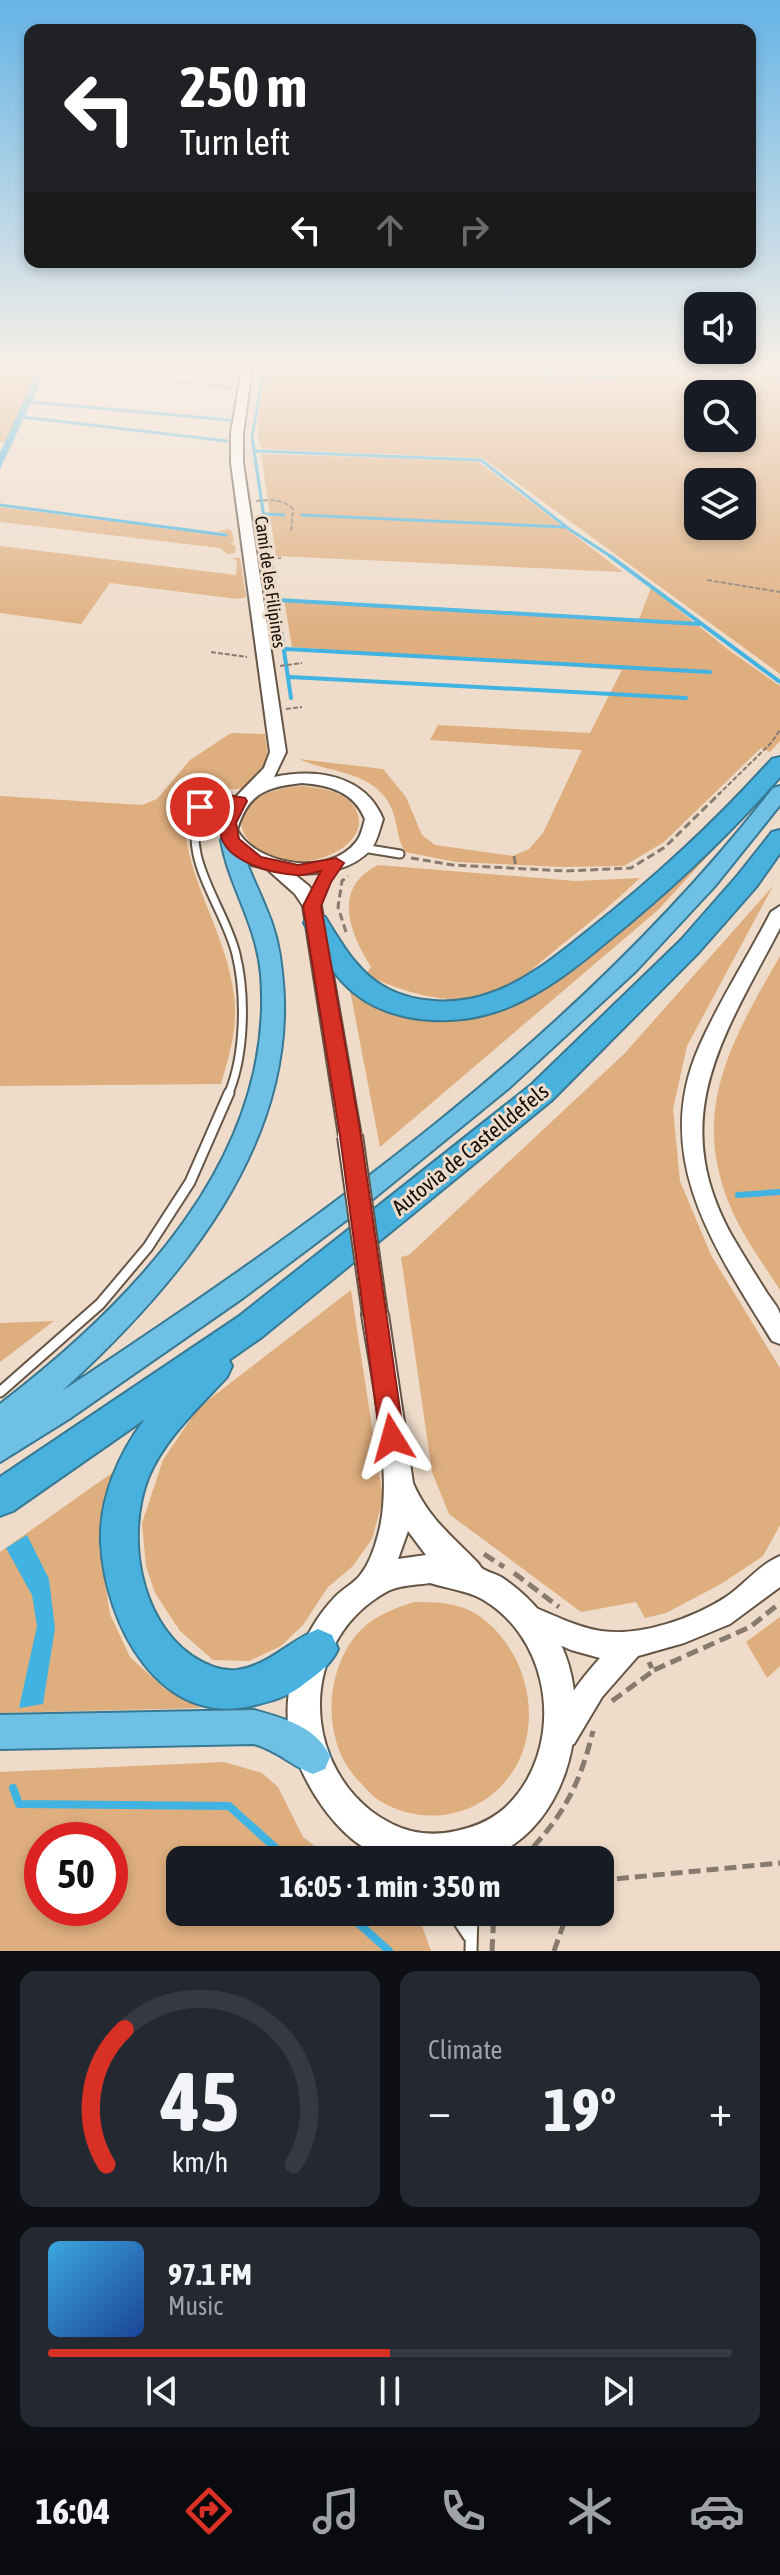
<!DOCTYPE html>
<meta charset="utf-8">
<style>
body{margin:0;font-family:"Asap Condensed",sans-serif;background:#242831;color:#f1f3f6;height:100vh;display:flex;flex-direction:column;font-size:30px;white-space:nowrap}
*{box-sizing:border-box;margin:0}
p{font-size:26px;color:#9ea1a6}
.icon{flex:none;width:44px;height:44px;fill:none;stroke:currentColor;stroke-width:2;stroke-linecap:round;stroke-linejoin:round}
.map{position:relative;height:1951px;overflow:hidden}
.side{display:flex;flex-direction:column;gap:20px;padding:20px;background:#0d0f14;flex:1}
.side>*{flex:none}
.top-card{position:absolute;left:24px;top:24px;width:732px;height:244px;border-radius:16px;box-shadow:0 4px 12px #0003;background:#202124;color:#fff;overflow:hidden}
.tools{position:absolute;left:684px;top:292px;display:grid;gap:16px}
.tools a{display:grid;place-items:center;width:72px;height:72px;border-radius:16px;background:#171b24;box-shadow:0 4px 12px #0003;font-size:40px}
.speed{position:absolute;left:24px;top:1822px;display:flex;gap:16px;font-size:40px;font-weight:700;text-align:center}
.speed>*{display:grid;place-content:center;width:104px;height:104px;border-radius:50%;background:#171b24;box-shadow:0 4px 12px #0003;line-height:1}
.speed .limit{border:12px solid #d22;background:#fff;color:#111}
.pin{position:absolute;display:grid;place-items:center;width:68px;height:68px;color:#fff;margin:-34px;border:4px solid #fff;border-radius:50%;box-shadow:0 2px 8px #0007}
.me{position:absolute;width:88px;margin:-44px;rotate:352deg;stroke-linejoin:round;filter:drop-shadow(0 0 6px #0008)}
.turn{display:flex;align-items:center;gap:28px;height:168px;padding:0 24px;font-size:36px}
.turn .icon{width:104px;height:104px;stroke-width:2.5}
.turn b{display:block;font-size:56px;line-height:68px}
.lanes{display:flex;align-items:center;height:76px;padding:0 24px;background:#0003;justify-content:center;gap:40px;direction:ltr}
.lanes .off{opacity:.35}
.big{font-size:60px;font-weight:700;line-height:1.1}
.side .tile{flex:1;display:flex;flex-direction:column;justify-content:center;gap:12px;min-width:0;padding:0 28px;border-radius:16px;background:#242831}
.side .dial{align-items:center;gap:0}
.dial svg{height:208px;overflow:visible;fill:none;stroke:#363941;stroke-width:7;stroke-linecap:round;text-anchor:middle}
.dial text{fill:#f1f3f6;stroke:none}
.song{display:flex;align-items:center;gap:24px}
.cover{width:96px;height:96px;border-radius:12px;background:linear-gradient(135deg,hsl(200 70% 55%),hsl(220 70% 35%))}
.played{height:8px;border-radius:4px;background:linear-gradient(90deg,#d93025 50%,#363941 50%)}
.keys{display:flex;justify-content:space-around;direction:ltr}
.heat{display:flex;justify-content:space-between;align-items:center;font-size:44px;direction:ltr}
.side .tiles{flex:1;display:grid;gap:20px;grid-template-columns:1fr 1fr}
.tile:last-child{grid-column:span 2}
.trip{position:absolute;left:166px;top:1846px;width:448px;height:80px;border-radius:16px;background:#171b24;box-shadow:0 4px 12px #0003;font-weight:700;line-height:80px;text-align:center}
.menu{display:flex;height:128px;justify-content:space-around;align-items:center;background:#090b0e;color:#9ea1a6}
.menu .icon{width:56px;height:56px}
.menu .on{color:#d93025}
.menu b{font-size:36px;color:#f1f3f6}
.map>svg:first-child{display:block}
.green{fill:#deae7e;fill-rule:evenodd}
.water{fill:#40b3e2}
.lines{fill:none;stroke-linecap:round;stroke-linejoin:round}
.stream-far3{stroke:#40b3e2;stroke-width:3}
.stream-far2{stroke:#40b3e2;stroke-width:4}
.stream-far1{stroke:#40b3e2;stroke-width:6}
.stream{stroke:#40b3e2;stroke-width:8}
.service-far2-casing{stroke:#655546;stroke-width:11}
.service-far1-casing{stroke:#655546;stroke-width:13}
.service-casing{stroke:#655546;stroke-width:15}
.tertiary-casing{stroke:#655546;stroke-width:4}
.secondary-casing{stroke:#655546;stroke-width:4}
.trunk-casing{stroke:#377893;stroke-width:4}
.motorway-casing{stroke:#377893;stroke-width:4}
.path-far2{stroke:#877a6e;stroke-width:2;stroke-dasharray:5 2;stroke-linecap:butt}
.path-far1{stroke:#877a6e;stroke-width:3;stroke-dasharray:8 4;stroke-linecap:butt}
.path{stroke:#877a6e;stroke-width:5;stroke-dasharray:12 6;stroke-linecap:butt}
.service-far2{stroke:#fff;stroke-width:7}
.service-far1{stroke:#fff;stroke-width:9}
.service{stroke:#fff;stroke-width:11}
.tertiary{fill:#fff;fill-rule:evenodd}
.secondary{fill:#fff;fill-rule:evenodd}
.trunk{fill:#6ec0e4;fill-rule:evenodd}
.motorway{fill:#49b1dd;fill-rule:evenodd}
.secondary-bridge-casing{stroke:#655546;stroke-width:28;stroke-linecap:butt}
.secondary-bridge{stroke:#fff;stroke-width:24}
.route{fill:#d93025;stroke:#8d1f18;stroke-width:2}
.labels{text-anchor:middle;stroke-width:6;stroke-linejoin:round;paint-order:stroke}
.far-street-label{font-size:18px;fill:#150f09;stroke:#eedbc9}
.street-label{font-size:22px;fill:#150f09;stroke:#eedbc9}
</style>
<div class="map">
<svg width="780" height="1951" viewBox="0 0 780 1951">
<rect width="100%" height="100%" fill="#eedbc9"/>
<path class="green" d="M0,369H40L6,442H0Z
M46,369H82L237,386L230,389Z
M268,369H759L780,378V674L483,458L262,449C251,428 264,391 268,369ZM698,394H742V438H698ZM698,482H742V526H698Z
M261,454L477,461L623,572L276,556Z
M0,507L226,536L225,533L218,531L228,529L232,531L234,543H230L236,547L235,553L228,554L220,548L0,522Z
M0,546L236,575L237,561L232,558H240L246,597L238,599L110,583L81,624L0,613Z
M651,588L730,651L780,686V741L770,752L761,748L664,842L624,866L563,867L456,862L405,852C396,838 398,820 390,805C371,770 331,774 299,759L383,769L406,797L422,835L435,845L513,856L529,849L543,833L582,750L430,740L438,725L590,733L622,670L292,647L284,599L639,619Z
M231,733L265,734L268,760L243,788C230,792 213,784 202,793C189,803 184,828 187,843C196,893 227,940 234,995C238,1028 230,1052 221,1084L0,1086V796L142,805L157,799L190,760Z
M302,786C323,788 352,792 358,815C362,828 354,839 344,847C268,899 179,797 302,786Z
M737,824L658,910L380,1147L350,990C387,1009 430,1026 473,1019C517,1012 549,981 583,955C637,914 687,870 737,824Z
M378,865L576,881L640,878C615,902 588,924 560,946C543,960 526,976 507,988C468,1012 403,994 366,974L371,967C349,932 332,888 378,865Z
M773,886L687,1046L673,1109L680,1181L711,1255L780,1368V1525L763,1556L721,1584L666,1613L645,1618L636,1602L581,1612L449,1514L432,1472L401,1257L409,1255L624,1054Z
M780,956V1290C767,1270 752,1249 740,1227C685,1121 726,1050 780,956Z
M351,1290L383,1499L372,1539L353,1566L328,1587L303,1625L281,1646L249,1661L213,1660L180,1631L155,1593L146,1566L142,1523L163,1460L198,1408Z
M54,1321L0,1362V1323Z
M119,1468L99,1546L110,1614L130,1657L165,1689L201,1708L0,1713V1552Z
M414,1602C434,1602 454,1602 473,1612C520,1640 542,1705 521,1756C497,1812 432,1832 380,1801C371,1796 365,1787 358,1780C322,1743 324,1673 357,1634C372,1617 392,1609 414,1602Z
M780,1617V1666L767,1678L746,1642Z
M224,1762L262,1773L278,1787L303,1837L333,1860H180V1912H417L431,1951H0V1772ZM42,1840H110V1908H42Z"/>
<path class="water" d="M38,369H47L0,469V453Z
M27,1535L49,1579L55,1628L43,1704L19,1708L37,1626L32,1595L6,1548Z"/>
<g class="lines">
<path class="stream-far3" d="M264,369L252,437L270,558
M430,369L615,378
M763,369L780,376
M30,402L230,420
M22,417L227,441
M256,451L481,460L569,529L613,558
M0,505L226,535
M265,514L284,515
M302,515L564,527"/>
<path class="stream-far2" d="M270,556L291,698
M610,556L780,682
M278,600L700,624
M286,649L710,672
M290,677L686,698"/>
<path class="stream-far1" d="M738,1195L780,1192"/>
<path class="stream" d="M13,1788L19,1804L229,1806L289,1860
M346,1912L389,1951"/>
<defs>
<path id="service-far2" d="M363,848L400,854
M228,1095C245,1056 246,995 236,954C224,904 175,853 204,802L215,798L239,801"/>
<path id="service-far1" d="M0,1392L100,1304L148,1247L190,1182L229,1093"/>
<path id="service" d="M453,1912L469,1936
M471,1951L472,1912"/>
<path id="tertiary" d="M780,906V928C725,1034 665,1116 732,1236C743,1255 755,1274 767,1293C771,1299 778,1307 780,1314C780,1322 780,1335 780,1344L772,1341C716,1250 650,1158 699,1047C719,1001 748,957 771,912Z
M780,1556V1587L730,1624L684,1643L638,1656L602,1697L574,1744L564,1748L554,1744L550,1734C561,1706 580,1680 600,1658L571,1650L522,1628L518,1619L522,1610L531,1606C554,1615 576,1627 601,1631C640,1637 694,1618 726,1597C744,1585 760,1564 780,1556Z"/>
<path id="secondary" d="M242,369H252L243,433V463L286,752L274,777C316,768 365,775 383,819C380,828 377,842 371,849C352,871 321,874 294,874L309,886L321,906L361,1136L358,1142L350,1145L342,1142L339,1136L303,906L295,894L267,869L252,865L231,852L220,830L226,807L264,768L270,752L231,463V433ZM302,783C330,785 354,792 365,819C363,826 361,837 356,842C329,877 257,866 237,830C248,793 266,787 302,783Z
M375,1303L384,1306L388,1314L413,1483C428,1518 452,1536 477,1562C481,1566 480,1568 485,1570C490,1573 496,1574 501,1577C532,1597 559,1630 569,1666C588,1733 563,1823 497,1854C480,1862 461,1860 443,1860C428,1860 410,1863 395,1860C343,1851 301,1784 290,1737C280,1689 302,1632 334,1598C342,1589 355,1583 361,1574C369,1564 375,1547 378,1535C395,1477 371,1376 362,1314L366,1306ZM408,1531L426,1555L398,1559ZM430,1583C446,1588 468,1591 482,1599C544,1635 561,1720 527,1780C510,1809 489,1824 456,1831C424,1838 398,1831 371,1811C298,1753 303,1637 388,1591C400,1585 417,1585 430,1583Z"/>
<path id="trunk" d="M780,786V805L715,886L636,971L509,1088L356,1213L243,1298L69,1419L0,1462V1404C133,1302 276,1156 261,974C256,922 229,887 221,840L224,836L231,834L241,840C245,865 257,885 266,908C275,928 280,950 282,972C302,1142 177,1286 62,1391C320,1221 582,1034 773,788Z
M254,1710C283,1718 318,1727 330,1757L325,1769L313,1774C290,1765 280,1752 254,1744L0,1749V1715Z"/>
<path id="motorway" d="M780,757V777C728,836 670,891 609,940C578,966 546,991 509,1007C461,1027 394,1026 353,992C331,974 318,947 304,923L307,917L316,915L325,917C342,944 358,974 388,989C417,1004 458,1005 488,994C527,981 559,954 590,929C656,877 716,821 772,759Z
M780,830V853L756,887L699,952L551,1101L262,1337L229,1360L232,1366L227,1377C199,1407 164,1439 148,1478C126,1536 139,1619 192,1656C204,1664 221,1672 237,1670C270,1665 289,1641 318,1629L332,1635L338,1649C330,1667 315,1675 300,1687C286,1697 272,1701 255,1705C160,1730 105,1624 101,1543C99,1499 119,1453 145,1419L13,1511L0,1516V1477L238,1317L531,1085L681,940L738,875L772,832Z"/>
</defs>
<use href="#service-far2" class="service-far2-casing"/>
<use href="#service-far1" class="service-far1-casing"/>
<use href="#service" class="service-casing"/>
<use href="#tertiary" class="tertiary-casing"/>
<use href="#secondary" class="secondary-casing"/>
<use href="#trunk" class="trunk-casing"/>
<use href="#motorway" class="motorway-casing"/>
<path class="path-far2" d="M256,501C270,500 282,498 293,509L291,533
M264,559L281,558
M707,580L780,592
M211,652L247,657
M280,666L302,663
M286,709L302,707
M718,795L771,743L780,730"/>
<path class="path-far1" d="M514,856L516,868
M411,858L453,865L566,871L631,868L665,847L720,793
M346,932L338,907L342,881L348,876"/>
<path class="path" d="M484,1554L504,1567
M514,1573L559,1607
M654,1670L750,1627L780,1603
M612,1701L653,1671L649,1662
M521,1860C562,1818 579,1788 593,1731
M600,1883L604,1880L780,1863
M492,1951L494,1912
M554,1951L565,1920L572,1912"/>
<use href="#service-far2" class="service-far2"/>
<use href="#service-far1" class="service-far1"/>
<use href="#service" class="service"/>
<use href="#tertiary" class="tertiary"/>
<use href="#secondary" class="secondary"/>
<use href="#trunk" class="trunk"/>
<use href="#motorway" class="motorway"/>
<defs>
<path id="secondary-bridge" d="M350,1136L375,1314"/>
</defs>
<use href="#secondary-bridge" class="secondary-bridge-casing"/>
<use href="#secondary-bridge" class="secondary-bridge"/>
</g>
<linearGradient id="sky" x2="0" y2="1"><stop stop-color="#65b4e6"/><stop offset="0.57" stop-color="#f7efe7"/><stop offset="1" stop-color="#f7efe7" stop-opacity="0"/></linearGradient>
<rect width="780" height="642" fill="url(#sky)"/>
<path class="route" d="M215,793L245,798L247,801L236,823L239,839L261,857L298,865L336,858L344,863L331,882L321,906L361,1136L404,1438L401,1446L392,1450L383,1446L380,1438L340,1136L303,906L321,871C313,873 304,876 296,875C269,873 213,859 221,822C222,817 227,810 230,805L218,803L200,812L192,807Z"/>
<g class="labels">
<g class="far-street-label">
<text transform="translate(270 582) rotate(82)" y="6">Camí de les Filipines</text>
</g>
<g class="street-label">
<text transform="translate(470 1149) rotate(-39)" y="8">Autovia de Castelldefels</text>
</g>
</g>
</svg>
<div class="tools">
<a><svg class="icon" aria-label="sound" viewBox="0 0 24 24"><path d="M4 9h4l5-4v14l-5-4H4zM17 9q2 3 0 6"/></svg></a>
<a><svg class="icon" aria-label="search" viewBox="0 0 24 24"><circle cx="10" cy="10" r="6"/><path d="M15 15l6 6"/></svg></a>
<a><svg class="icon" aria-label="layers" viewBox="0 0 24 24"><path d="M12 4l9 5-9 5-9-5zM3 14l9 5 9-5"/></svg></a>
</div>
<div class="speed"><div class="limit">50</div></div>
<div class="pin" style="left:200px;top:807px;background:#d93025"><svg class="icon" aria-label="arrive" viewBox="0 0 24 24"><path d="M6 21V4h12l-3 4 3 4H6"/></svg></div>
<svg class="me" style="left:392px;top:1438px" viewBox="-20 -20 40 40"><path d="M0-17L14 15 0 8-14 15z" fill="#d93025" stroke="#fff" stroke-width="4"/></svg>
<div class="trip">16:05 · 1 min · 350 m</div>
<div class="top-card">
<div class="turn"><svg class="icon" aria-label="left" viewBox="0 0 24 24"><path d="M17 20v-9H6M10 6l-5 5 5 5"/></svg><div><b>250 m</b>Turn left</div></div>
<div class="lanes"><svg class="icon" aria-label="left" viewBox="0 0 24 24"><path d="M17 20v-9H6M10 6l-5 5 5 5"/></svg><svg class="icon off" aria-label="ahead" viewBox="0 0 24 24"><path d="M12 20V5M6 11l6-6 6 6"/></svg><svg class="icon off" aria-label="right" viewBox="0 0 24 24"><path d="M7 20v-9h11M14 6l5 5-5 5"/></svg></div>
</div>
</div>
<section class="side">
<div class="tiles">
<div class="tile dial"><svg viewBox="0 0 100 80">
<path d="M14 69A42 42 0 1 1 86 69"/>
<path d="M14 69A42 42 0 0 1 21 17" stroke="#d93025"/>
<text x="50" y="56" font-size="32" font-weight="700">45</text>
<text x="50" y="72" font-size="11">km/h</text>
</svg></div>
<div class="tile"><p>Climate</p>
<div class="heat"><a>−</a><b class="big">19°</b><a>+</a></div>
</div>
<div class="tile">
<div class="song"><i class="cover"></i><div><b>97.1 FM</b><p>Music</p></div></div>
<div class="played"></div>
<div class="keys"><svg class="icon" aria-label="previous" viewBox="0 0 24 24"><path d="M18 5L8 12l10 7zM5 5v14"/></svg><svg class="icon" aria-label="pause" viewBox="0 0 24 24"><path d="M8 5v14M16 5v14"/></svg><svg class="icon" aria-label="next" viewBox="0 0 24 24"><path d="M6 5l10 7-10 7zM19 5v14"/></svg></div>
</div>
</div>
</section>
<nav class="menu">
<b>16:04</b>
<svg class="icon on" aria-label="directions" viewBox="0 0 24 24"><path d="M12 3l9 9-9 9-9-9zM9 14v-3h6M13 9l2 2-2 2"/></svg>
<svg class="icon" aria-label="music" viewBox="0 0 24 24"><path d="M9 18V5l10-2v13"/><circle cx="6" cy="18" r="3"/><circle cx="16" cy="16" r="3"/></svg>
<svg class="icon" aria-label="phone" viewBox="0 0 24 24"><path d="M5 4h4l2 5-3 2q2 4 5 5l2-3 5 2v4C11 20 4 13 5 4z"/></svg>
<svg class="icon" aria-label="climate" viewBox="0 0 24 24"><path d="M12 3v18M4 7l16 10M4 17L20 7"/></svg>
<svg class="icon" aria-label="car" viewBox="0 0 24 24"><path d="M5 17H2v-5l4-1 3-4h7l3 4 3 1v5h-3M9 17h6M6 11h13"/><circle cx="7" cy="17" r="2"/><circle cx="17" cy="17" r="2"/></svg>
</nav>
